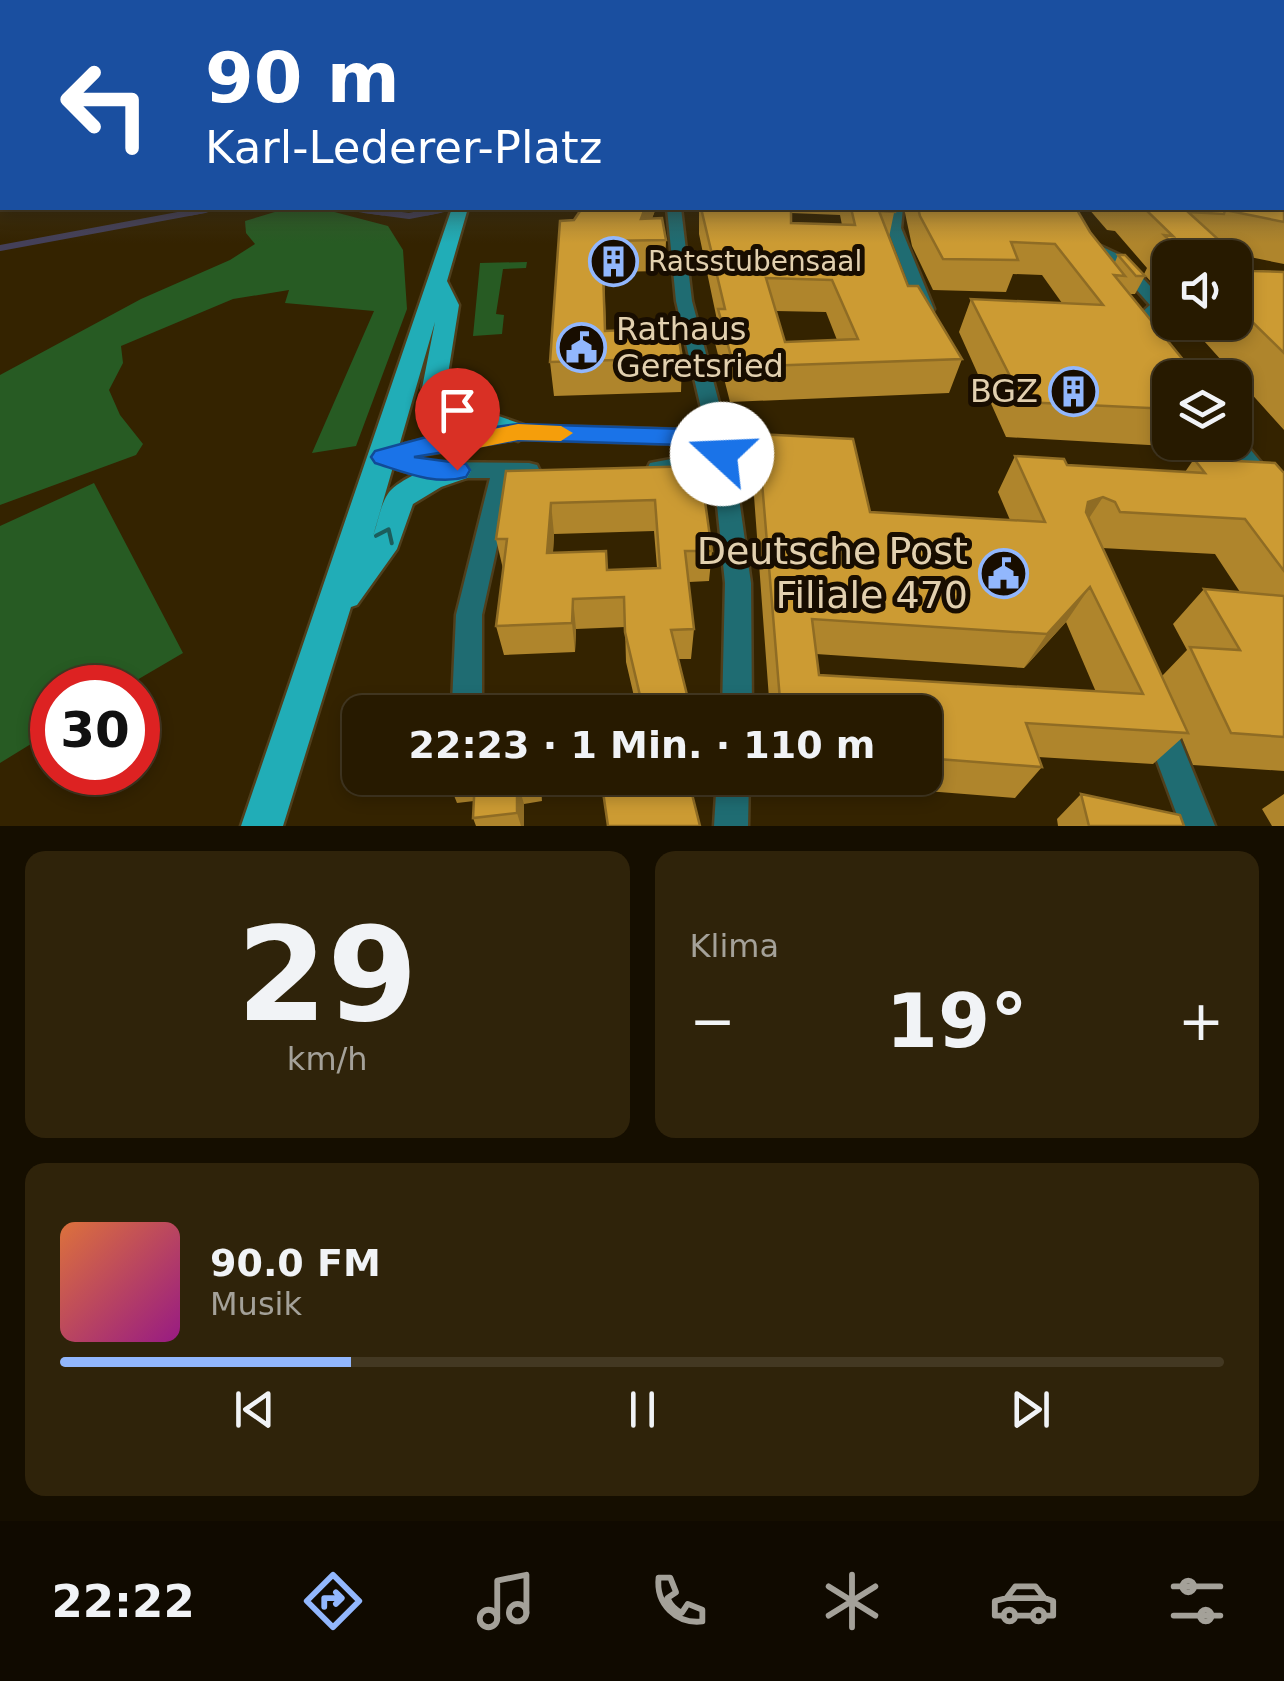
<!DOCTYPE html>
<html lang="de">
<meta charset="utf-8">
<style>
body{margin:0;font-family:"DejaVu Sans",sans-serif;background:#2f230a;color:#f1f3f6;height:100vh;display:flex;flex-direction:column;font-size:38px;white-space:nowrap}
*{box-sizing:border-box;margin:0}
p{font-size:32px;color:#a4a199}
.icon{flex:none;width:55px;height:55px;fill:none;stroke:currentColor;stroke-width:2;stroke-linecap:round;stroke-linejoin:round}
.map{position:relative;height:826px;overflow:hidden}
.side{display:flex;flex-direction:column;gap:25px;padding:25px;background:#150e00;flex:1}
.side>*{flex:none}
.guide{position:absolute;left:0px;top:0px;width:1285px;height:210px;box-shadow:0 5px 15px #0003,0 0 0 2px #433822;background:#1a4fa0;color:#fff;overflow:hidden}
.controls{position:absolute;left:1152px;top:240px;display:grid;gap:20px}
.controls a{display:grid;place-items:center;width:100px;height:100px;border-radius:20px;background:#271a00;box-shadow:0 5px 15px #0003,0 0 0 2px #433822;font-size:50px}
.speed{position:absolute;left:30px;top:665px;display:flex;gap:20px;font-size:50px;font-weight:700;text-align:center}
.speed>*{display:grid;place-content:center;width:130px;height:130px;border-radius:50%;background:#271a00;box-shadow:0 5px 15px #0003,0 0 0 2px #433822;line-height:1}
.speed .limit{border:15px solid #d22;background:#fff;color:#111}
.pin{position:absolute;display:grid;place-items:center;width:85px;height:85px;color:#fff;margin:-102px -42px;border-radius:50% 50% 50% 0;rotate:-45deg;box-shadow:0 0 10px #0007}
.pin .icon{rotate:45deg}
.me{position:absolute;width:110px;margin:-55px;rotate:290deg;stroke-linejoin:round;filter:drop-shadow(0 0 8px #0008)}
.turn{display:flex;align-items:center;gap:35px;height:210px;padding:0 40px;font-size:45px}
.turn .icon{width:130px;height:130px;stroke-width:2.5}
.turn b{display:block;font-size:70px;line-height:85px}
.big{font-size:75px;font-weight:700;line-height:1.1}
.side .tile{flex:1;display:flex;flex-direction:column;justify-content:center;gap:15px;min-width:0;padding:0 35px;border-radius:20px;background:#2f230a}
.side .dial{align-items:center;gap:0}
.dial b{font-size:130px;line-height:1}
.song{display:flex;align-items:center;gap:30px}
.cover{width:120px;height:120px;border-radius:15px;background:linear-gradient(135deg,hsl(20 70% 55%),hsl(310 70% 35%))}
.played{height:10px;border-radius:5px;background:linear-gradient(90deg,#92b7fd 25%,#433822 25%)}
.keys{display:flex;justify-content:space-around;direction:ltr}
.heat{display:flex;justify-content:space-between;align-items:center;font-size:55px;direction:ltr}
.side .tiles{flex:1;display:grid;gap:25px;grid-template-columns:1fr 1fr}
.tile:last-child{grid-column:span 2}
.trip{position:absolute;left:342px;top:695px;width:600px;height:100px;border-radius:20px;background:#271a00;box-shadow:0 5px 15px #0003,0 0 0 2px #433822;font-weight:700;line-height:100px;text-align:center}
.menu{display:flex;height:160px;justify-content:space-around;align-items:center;background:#100a00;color:#a4a199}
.menu .icon{width:70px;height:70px}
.menu .selected{color:#92b7fd}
.menu b{font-size:45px;color:#f1f3f6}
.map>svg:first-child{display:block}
.green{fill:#275b23}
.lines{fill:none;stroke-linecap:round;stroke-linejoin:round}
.stream-far1{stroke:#444059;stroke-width:5}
.stream{stroke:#444059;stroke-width:6}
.minor-casing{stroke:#503f1c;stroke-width:5}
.primary-casing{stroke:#503f1c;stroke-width:5}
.minor{fill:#1f6c72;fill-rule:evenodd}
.primary{fill:#21adb7;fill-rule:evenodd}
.wall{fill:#af852c;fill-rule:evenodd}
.shaded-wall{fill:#8f6c24}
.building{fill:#cc9b33;stroke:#8f6c24;stroke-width:2.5;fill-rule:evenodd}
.oneway{stroke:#1c5d5c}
.route{fill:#1a73e8;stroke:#114b97;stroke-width:2.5}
.slow{fill:#f59e0b}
.labels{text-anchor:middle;stroke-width:10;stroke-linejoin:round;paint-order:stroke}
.far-poi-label{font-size:28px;fill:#e2d0af;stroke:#180d00;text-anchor:start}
.poi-label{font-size:32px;fill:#e2d0af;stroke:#180d00;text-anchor:start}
.near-poi-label{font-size:38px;fill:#e2d0af;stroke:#180d00;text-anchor:end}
</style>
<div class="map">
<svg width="1284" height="826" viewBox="0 0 1284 826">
<rect width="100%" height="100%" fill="#342300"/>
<path class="green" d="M288,208L323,209L388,226L403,250L407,309L356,446L312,453L374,311L285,303L289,290L233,299L121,346L123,363L109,390L120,415L143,444L136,455L0,505V375L141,299L230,260L255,244L246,233L245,221Z
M527,262L526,268L503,269L496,314L504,315L502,334L473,336L480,263Z
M94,483L183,653L125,687L52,688V731L0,763V526Z"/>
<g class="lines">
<path class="stream-far1" d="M348,208L383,213
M191,213L216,208
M427,213L451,208"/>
<path class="stream" d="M364,210L409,216L440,210
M0,248L205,210"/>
<defs>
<path id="minor" d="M667,208H681L692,301L731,448L755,450L758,455L755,460L734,463L751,583L752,712H722L725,583L713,466L658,477L650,475L647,469L650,463L703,453L684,444L518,439L409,457L427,462L529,463L537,465L540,471L537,477L512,479L482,615V704L478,712H456L452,704L456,615L490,478H427L375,462L372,457L375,452C483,419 577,427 687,430L708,438L676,301Z
M890,208H903L901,228L934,309L932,313L926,314L918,309L887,228Z
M1058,208H1070L1092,242L1122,256L1165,302V310L1138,329L1129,324L1150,305L1112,262L1082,248Z
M1235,435L1240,437L1284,490V515L1276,512L1226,447L1223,442H1235Z
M1159,711L1170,715L1215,826H1181L1144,726L1148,715Z
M717,778H749L748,826H714Z"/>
<path id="primary" d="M452,208H468L447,281L459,305L446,387L461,403L527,426L531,432L518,441L443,415L422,388L435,322L373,536C378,523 381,500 391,490C407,475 447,458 467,464L471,471L467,478L441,487L413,504L397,549L357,605L351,607L283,826H241Z"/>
</defs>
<use href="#minor" class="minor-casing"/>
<use href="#primary" class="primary-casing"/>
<use href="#minor" class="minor"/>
<use href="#primary" class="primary"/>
</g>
<path class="wall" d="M1282,127H1284V264L1235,254L1253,271L1284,272V430L1187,322H1235V258H1170V303L1144,274L1147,268L1115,231L1107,230L1088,208H1282Z
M582,208H656L652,218L666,240L665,271L604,272L606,331L682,358L681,392L554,396L550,362L574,220Z
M699,208H895L889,237L908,286L962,359L949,393L730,402L715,343L717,320L699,234ZM791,213L840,215L842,225L791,223ZM776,311L826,312L837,340L785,342Z
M904,208H1076L1090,232L1115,262L1118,255L1145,276L1135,294H1129L1170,378V442H1206L1202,448L1006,437L959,332L971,299L1062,303L1042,275L1013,274L1006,292L933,290L912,246Z
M758,434L870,512L1010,520L998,492L1015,456L1067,465L1185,472L1194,459L1284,473V771L1193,765L1182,738L1153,764L1038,757L1042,767L1015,798L775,779V778H925V712H770L752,469ZM1102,548L1215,554L1240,592L1204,589L1173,624L1187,650L1162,676ZM1066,622L1096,692L819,675L816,654L1024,668Z
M700,466L712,551L709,581L689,582L694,629L691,659H678L689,703L688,712H595L636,705L626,662L625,627L576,629L575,652L504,655L496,626L503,569L496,539L506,471ZM654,531L657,568L607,570L553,553L554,534Z
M447,778H541L542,801L524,804V826H476L473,818L474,801L457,803Z
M1081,794L1184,826H1058L1057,819Z
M1284,794V826H1272L1262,809Z"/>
<path class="shaded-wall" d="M645,208H656L644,240L641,219Z
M1103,497L1080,532L1088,502Z
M551,503L554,534L551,583L547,553Z
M1090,587L1066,622L1024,668L1047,634Z
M573,599L576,629L575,652L572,623Z
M536,778H541L542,801Z
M517,780L524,804V826H521L517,813Z"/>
<path class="building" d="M1282,127H1284V191L1282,190Z
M1282,204L1284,205V222L1225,210L1224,214L1188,212L1253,271L1284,272V353L1235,305V258H1186L1164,235L1173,236L1144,208H1282Z
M582,208H645L641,219L662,218L666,240L602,241L605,331L677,328L682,358L550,362L560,221L574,220Z
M701,208H791V223L855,225L851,208H895V212L879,211L908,286H918L962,359L734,367L718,309H725ZM766,278L832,280L858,339L785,342Z
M918,208H1076L1090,232L1125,276L1114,275L1198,378H1170V409L1023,402L971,299L1103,305L1055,244L1011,242L1018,260L943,259L920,216Z
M1118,255H1125L1145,276H1136Z
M758,434L853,439L870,512L1045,522L1015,456L1064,459L1067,465L1205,473L1194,459L1275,463L1284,473V571L1245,519L1120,512L1115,502L1103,497L1088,502L1086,512L1188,733L1026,723L1042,767L925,758V712H781ZM1090,587L1143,694L819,675L812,619L1047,634Z
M700,466L712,551H685L694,629L671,630L689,703L672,706L673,712H595L642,704L625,632L624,597L573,599L572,623L496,626L507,539H496L506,471ZM655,500L660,568L607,570L606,551L547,553L551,503Z
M1204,589L1284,596V737L1231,733L1190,647L1240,650Z
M534,696L535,712H452V706Z
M475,778H532L517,780V813L473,818Z
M601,778H688L700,826H608Z
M1081,794L1180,815L1184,826H1089Z"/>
<defs><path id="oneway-chevron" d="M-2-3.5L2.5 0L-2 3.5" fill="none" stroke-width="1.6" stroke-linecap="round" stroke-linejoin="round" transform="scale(2.5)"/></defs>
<use class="oneway" href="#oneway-chevron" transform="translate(386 535) rotate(-65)"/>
<linearGradient id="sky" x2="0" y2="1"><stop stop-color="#1d1300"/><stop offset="0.52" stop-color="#4a4537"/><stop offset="1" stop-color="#4a4537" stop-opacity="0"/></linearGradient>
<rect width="1284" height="243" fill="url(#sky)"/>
<path class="route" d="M518,424L687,429L731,448L735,454L722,462L683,445L518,440L414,457L466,464L470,470L466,477C436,486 404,472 375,463L371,457L375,451L430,436Z"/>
<path class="slow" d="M518,424L561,426L573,433L561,441L518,440L478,448L466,440L469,434Z"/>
<defs>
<symbol id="building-ring" viewBox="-11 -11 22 22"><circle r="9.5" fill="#180d00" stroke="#92b7fd" stroke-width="1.5"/><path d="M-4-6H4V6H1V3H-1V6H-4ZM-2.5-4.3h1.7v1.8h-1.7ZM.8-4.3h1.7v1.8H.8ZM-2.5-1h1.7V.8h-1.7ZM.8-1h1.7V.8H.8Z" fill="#92b7fd"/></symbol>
<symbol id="civic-ring" viewBox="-11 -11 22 22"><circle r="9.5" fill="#180d00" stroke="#92b7fd" stroke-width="1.5"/><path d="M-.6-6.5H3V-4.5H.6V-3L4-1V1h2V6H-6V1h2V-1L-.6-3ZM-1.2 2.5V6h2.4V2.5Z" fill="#92b7fd"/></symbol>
</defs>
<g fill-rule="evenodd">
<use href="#building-ring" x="586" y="234" width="55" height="55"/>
<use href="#civic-ring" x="554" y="320" width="55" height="55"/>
<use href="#building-ring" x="1046" y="364" width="55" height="55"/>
<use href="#civic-ring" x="976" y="546" width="55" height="55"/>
</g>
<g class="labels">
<g class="far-poi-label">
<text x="648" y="271">Ratsstubensaal</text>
</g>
<g class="poi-label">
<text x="616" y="340">Rathaus<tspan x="616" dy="37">Geretsried</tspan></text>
<text x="1038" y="402" text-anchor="end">BGZ</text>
</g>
<g class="near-poi-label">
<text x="968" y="564">Deutsche Post<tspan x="968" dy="44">Filiale 470</tspan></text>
</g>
</g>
</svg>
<div class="controls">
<a><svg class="icon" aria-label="sound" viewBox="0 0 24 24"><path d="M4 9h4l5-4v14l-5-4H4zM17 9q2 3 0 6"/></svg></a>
<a><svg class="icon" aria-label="layers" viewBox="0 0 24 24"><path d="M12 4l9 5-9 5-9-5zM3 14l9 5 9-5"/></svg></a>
</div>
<div class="speed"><div class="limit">30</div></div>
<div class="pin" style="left:457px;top:470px;background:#d93025"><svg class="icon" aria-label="arrive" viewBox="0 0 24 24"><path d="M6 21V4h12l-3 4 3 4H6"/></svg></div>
<svg class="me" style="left:722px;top:454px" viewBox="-20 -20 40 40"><circle r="19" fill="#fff"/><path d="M0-13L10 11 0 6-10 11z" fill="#1a73e8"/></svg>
<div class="trip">22:23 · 1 Min. · 110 m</div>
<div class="guide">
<div class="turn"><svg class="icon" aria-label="left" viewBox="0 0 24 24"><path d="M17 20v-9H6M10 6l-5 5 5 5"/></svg><div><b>90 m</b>Karl-Lederer-Platz</div></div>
</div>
</div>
<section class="side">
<div class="tiles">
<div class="tile dial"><b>29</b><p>km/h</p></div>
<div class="tile"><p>Klima</p>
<div class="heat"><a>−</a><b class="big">19°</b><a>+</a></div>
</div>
<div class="tile">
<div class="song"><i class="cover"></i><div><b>90.0 FM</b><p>Musik</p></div></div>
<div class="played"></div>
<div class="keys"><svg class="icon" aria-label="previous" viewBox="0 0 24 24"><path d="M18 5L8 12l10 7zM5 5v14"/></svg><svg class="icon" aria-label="pause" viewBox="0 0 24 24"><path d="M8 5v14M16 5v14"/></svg><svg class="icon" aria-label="next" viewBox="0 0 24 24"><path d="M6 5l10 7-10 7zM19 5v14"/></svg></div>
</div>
</div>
</section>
<nav class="menu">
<b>22:22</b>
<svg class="icon selected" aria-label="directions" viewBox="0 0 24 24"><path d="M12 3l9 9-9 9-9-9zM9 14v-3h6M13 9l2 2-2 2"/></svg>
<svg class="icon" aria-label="music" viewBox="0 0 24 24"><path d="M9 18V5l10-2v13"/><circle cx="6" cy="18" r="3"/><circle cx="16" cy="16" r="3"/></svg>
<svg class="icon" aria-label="phone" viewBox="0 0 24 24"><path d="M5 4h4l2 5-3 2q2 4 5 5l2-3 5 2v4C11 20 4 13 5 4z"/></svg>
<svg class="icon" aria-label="climate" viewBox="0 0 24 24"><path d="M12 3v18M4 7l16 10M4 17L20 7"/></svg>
<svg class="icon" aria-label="car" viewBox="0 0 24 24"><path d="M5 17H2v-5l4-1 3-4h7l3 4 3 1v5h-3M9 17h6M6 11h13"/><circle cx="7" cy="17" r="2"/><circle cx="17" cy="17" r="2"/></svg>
<svg class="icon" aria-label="filters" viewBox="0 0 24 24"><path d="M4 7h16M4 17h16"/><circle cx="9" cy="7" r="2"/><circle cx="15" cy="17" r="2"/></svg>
</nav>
